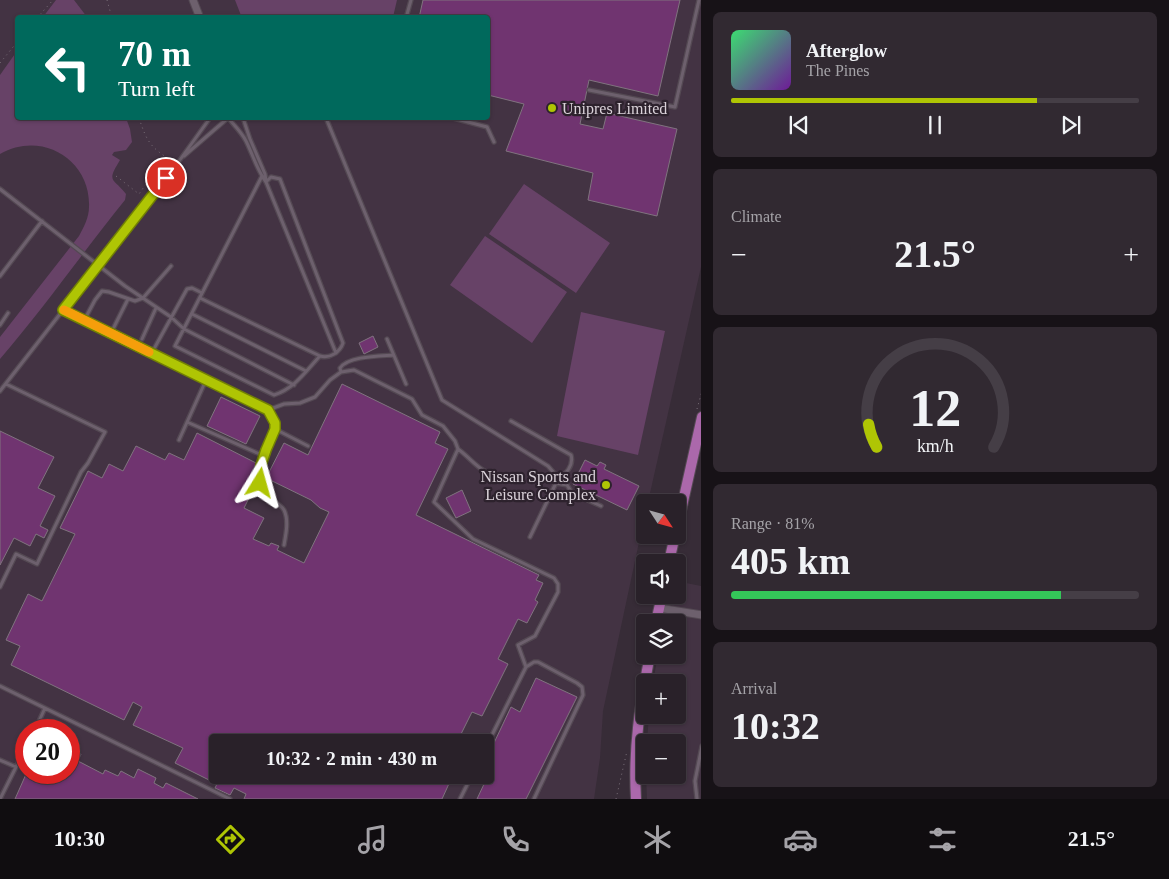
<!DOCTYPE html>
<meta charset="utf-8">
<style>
body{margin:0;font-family:Georgia,serif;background:#312931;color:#f1f3f6;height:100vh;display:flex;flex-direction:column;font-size:19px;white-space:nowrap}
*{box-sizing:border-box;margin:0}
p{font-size:16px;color:#a5a3a8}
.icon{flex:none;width:28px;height:28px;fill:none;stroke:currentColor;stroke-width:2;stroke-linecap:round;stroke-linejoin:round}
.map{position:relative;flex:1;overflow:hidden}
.side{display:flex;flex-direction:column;gap:12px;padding:12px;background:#171217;width:468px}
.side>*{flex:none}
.hud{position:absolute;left:15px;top:15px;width:475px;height:105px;border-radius:5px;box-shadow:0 1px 4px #0004,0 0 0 1px #453e46;background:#00695c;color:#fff;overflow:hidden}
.needle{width:32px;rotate:126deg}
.controls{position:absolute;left:636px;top:494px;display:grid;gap:10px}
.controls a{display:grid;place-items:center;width:50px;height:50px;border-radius:5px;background:#292129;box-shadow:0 1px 4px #0004,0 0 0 1px #453e46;font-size:25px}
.speed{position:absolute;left:15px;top:719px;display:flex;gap:10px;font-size:25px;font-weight:700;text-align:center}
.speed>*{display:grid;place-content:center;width:65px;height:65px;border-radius:50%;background:#292129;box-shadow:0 1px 4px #0004,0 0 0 1px #453e46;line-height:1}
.speed .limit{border:8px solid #d22;background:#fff;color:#111}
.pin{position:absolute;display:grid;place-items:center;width:42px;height:42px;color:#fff;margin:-21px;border:2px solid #fff;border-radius:50%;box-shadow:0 1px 5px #0007}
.me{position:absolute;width:55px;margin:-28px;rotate:8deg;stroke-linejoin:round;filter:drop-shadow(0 0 4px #0008)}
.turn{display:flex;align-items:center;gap:18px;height:105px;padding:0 20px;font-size:22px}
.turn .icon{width:65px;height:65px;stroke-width:2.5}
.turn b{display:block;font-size:35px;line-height:42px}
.big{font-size:38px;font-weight:700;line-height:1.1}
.side .card{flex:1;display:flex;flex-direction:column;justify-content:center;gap:8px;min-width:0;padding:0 18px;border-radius:8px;background:#312931}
.side .dial{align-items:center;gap:0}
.dial svg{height:130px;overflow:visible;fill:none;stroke:#453e46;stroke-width:7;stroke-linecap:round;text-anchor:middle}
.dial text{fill:#f1f3f6;stroke:none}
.song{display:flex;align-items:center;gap:15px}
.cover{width:60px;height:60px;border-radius:8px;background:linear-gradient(135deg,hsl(140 70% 55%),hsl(280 70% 35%))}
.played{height:5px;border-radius:2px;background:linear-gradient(90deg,#afc504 75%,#453e46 75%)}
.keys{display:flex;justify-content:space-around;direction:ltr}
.heat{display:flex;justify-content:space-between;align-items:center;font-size:28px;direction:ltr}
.charge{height:8px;border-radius:4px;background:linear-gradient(90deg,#34c759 81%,#453e46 0)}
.trip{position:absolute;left:209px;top:734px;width:285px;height:50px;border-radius:5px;background:#292129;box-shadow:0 1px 4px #0004,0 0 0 1px #453e46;font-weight:700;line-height:50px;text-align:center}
.tabs{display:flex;height:80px;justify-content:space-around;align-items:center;background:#100d10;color:#a5a3a8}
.tabs .icon{width:35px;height:35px}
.tabs .active{color:#afc504}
.tabs b{font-size:22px;color:#f1f3f6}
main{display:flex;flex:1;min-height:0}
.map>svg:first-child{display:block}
.built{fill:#433343;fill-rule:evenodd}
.green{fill:#674267}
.building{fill:#703470;stroke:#80737f}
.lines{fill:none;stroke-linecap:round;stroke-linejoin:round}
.lane-casing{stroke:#544953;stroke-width:5.5}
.street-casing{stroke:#544953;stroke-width:9}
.primary-casing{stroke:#544953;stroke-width:12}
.path{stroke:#7b717a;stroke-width:1;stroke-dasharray:1 4;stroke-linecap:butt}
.lane{stroke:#6d606d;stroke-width:3}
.street{stroke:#6d606d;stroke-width:7}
.primary{stroke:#ab68ab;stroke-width:10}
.route-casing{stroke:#728003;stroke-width:12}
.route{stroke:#afc504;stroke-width:9}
.slow{stroke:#f59e0b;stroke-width:9}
.poi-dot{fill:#afc504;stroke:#2d222d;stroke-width:2}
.labels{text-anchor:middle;stroke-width:4.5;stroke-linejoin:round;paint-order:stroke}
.poi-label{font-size:16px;fill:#dbd3da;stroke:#2d222d;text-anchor:start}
</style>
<main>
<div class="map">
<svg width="702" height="799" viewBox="0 0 702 799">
<rect width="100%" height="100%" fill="#372c37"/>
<path class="built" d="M0,0H701V267L648,502H645V514L603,711L600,758L594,799H0ZM18,18H488V118H18ZM26,730H69V772H26ZM218,742H485V775H218Z
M681,582L701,586V799H647L646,775H678V742H647L649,715H678V682H653L658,655H678V622H666Z"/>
<path class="green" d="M56,0H74L87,17H43Z
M235,0H397L393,17L242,18Z
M17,51L18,118H126L130,129L132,142L126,150L114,152L112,155L120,160C106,183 113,177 126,194L125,200C83,252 44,308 0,359V337L79,236C84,227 89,217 89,207C91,159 41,130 0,154V75Z
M524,184L610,243L576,293L489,234Z
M485,236L567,292L532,343L450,285Z
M581,312L665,331L638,455L557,436Z"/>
<path class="building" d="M423,0H680L658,96L589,80L580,124L603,129L607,113L677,129L657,216L588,200L593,173L506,151L524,104L488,95V18H419Z
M373,336L378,347L364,354L359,343Z
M342,384L440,432L435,443L448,449L416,515L539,575L536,580L543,583L535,600L538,602L527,623L518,619L498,659L508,664L482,716L472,712L457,742H218V775H448L452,777L442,799H244L246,794L234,788L230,795L215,788L217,784L175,763L183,748L133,725L142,707L133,702L124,720L11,665L20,646L6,640L28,594L42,601L75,534L60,528L88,471L102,478L109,464L123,471L136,446L165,460L169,453L184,460L197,433L256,463L244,489L252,492L244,508L264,518L253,539L269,546L271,543L279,546L277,550L304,563L329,512L320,508L311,500L266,478L284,443L308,455Z
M221,397L260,416L246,444L207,426Z
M0,431L54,457L38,488L55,496L40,526L48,530L44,538L36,534L30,546L14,538L0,565Z
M585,460L597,466L600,462L606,465L604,469L639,486L627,510L573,484Z
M462,490L471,511L456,518L446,498Z
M536,678L577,697L526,799H477L485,782L475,777V775H485V762L511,707L520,712Z
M69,748L81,754L78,761L103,774L105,770L118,776L121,771L134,778L138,769L156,778L154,783L163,788L166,783L198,799H15L27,772H69Z"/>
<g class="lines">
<defs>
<path id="lane" d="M406,18L411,0
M589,90L675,107L699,0
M243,118L250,139L265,174L266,181
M326,118L442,400L548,466L555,474L556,483L530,537
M453,118L487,127L494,142
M229,119C235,126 242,133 246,141C253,155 257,170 266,182L336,353
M184,156L228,118
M262,176L175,346L274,395C295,388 305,372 320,356
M0,189L125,286L171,317L184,329L294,385
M0,276L42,221
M200,298L320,356C330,359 340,352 343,343L280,179L271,177L266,182
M63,310L268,410L284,404L300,403L315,397L330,380L341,372L354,370L412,399L422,415L443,426L455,441L458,449L434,502L473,539L554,578L558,584V592L535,636L518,645L526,667L485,749
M192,314L306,371
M87,315L95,300L102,291L109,292L135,301L143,298L171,266
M0,325L8,313
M114,327L128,299
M142,339L156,308
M387,339L406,384
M155,347L187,289L192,288L202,293
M341,372L340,368C348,356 380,356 393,355
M0,391L177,164L210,118
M268,410C271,414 275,418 275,423C276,432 269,441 266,448C262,459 259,471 260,482C261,501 276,498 284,510C289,520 286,534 284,545
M511,421L571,455C574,465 566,476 556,478
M187,422L264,456
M275,429L308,446
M179,440L206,380
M458,449C469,457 474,465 486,472
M556,483L567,485L572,493L601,506
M0,587L16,554L37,564L81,472L88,463L105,432L6,384
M526,667L534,662H538L577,683L582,687L583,695L534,799
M0,686L230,799
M35,730L45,708
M0,760L16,767
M0,799L26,747
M460,799L472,775
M697,799L695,781L702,746"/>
<path id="street" d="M193,0L200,18
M659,608L702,615"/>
<path id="primary" d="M678,524L702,417
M669,562L675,535
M656,622L662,595
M636,799C633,748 640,705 650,655"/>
</defs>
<use href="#lane" class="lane-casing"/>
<use href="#street" class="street-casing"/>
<use href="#primary" class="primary-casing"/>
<path class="path" d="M107,0L112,18
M37,18L53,0
M0,63L18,41
M139,118C147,142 150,147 172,161
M116,176L139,194L165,157
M697,409L702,391
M616,799L627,751"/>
<use href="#lane" class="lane"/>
<use href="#street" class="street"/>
<use href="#primary" class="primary"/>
</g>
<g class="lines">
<defs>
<path id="route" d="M166,178L63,310L268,410L275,423V429L266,450L261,465L260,483"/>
</defs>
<use href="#route" class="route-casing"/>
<use href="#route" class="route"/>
<path class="slow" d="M64,310L149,352"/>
</g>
<g class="poi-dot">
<circle cx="552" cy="108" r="5"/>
<circle cx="606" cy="485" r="5"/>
</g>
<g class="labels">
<g class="poi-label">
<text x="562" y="114">Unipres Limited</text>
<text x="596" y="482" text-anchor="end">Nissan Sports and<tspan x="596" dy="18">Leisure Complex</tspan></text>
</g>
</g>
</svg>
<div class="controls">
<a><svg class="needle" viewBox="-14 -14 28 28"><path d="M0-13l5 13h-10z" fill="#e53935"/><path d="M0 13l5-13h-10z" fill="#a5a3a8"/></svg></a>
<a><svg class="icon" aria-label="sound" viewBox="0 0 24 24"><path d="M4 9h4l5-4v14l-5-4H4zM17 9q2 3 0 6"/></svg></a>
<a><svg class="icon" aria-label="layers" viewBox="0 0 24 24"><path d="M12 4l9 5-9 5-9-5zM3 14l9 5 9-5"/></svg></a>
<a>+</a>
<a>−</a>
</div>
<div class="speed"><div class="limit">20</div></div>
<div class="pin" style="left:166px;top:178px;background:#d93025"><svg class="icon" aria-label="arrive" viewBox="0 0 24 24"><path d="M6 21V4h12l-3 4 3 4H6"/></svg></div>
<svg class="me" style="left:260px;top:483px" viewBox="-20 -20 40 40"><path d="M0-17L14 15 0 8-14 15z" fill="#afc504" stroke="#fff" stroke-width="4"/></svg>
<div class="trip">10:32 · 2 min · 430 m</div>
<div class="hud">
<div class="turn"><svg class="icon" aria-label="left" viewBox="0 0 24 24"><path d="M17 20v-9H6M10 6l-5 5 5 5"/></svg><div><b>70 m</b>Turn left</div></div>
</div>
</div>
<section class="side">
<div class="card">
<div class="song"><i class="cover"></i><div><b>Afterglow</b><p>The Pines</p></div></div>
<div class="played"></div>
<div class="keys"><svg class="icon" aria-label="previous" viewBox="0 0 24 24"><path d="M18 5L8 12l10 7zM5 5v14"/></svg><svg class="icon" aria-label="pause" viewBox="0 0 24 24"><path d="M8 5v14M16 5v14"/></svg><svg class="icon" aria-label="next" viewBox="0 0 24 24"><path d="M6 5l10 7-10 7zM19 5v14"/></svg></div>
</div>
<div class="card"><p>Climate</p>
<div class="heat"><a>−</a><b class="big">21.5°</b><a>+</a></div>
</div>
<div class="card dial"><svg viewBox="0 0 100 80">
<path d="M14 69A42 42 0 1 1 86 69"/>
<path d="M14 69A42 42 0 0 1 9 55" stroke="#afc504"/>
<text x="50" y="56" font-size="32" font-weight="700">12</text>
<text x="50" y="72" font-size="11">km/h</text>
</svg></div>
<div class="card"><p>Range · 81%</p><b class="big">405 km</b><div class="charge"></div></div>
<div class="card"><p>Arrival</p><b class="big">10:32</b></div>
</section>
</main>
<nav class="tabs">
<b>10:30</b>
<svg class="icon active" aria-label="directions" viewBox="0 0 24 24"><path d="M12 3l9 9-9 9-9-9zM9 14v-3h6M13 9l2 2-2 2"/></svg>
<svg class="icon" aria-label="music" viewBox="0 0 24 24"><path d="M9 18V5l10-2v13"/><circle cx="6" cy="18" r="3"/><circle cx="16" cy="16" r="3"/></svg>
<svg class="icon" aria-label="phone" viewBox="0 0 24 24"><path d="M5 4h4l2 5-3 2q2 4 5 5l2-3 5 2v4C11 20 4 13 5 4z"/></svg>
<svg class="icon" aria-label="climate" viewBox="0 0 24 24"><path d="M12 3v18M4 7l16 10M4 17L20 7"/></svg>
<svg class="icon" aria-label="car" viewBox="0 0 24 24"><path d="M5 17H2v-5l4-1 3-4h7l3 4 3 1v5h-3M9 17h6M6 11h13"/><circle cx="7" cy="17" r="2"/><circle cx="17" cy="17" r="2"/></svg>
<svg class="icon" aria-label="filters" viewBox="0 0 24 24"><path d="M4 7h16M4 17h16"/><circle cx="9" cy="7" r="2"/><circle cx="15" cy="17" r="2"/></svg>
<b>21.5°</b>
</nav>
